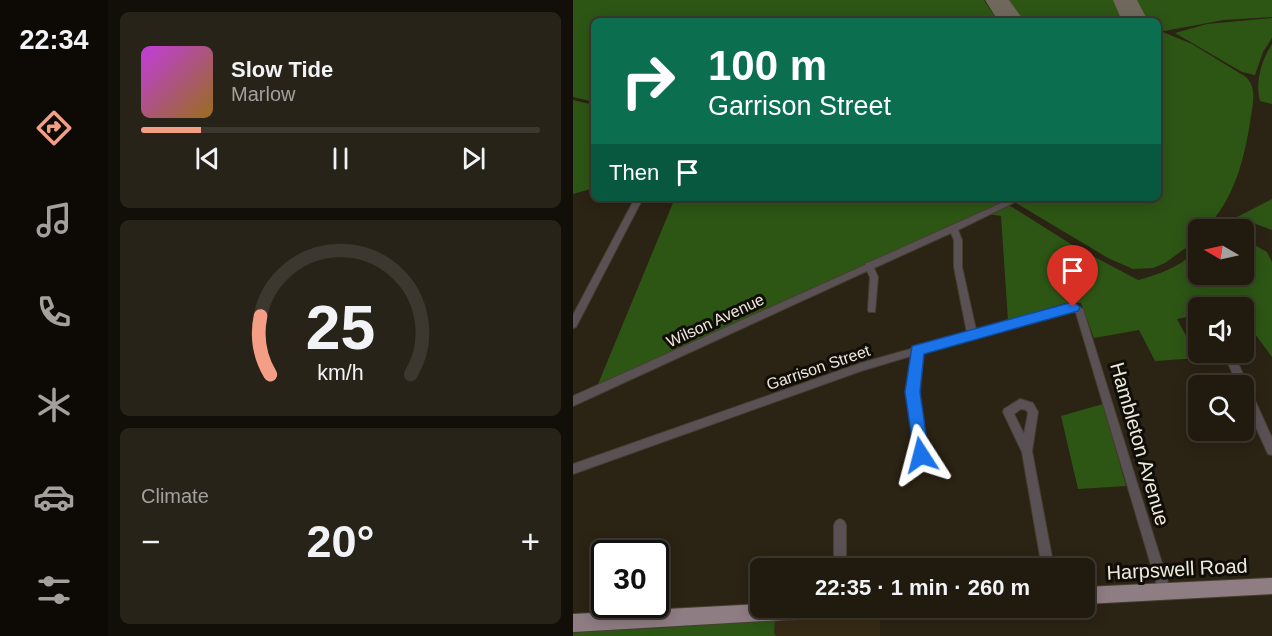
<!DOCTYPE html>
<meta charset="utf-8">
<style>
body{margin:0;font-family:Arial,sans-serif;background:#282318;color:#f1f3f6;height:100vh;display:flex;flex-direction:column;font-size:22px;white-space:nowrap}
*{box-sizing:border-box;margin:0}
p{font-size:20px;color:#a2a19e}
.icon{flex:none;width:33px;height:33px;fill:none;stroke:currentColor;stroke-width:2;stroke-linecap:round;stroke-linejoin:round}
.map{position:relative;flex:1;overflow:hidden}
.drawer{display:flex;flex-direction:column;gap:12px;padding:12px;background:#120e08;width:465px}
.drawer>*{flex:none}
.hud{position:absolute;left:18px;top:18px;width:570px;height:183px;border-radius:9px;box-shadow:0 3px 15px #0003,0 0 0 2px #3d382f;background:#0b6e4f;color:#fff;overflow:hidden}
.needle{width:39px;rotate:279deg}
.tools{position:absolute;left:615px;top:219px;display:grid;gap:12px}
.tools a{display:grid;place-items:center;width:66px;height:66px;border-radius:9px;background:#201a0f;box-shadow:0 3px 15px #0003,0 0 0 2px #3d382f;font-size:30px}
.speed{position:absolute;left:18px;top:540px;display:flex;gap:12px;font-size:30px;font-weight:700;text-align:center}
.speed>*{display:grid;place-content:center;width:78px;height:78px;border-radius:50%;background:#201a0f;box-shadow:0 3px 15px #0003,0 0 0 2px #3d382f;line-height:1}
.speed .limit{border:3px solid #111;border-radius:9px;background:#fff;color:#111}
.pin{position:absolute;display:grid;place-items:center;width:51px;height:51px;color:#fff;margin:-62px -26px;border-radius:50% 50% 50% 0;rotate:-45deg;box-shadow:0 0 6px #0007}
.pin .icon{rotate:45deg}
.me{position:absolute;width:66px;margin:-33px;rotate:351deg;stroke-linejoin:round;filter:drop-shadow(0 0 4px #0008)}
.turn{display:flex;align-items:center;gap:21px;height:126px;padding:0 18px;font-size:27px}
.turn .icon{width:78px;height:78px;stroke-width:2.5}
.turn b{display:block;font-size:42px;line-height:51px}
.then{display:flex;align-items:center;height:57px;padding:0 18px;background:#0003;gap:12px;font-size:22px}
.big{font-size:45px;font-weight:700;line-height:1.1}
.drawer .widget{flex:1;display:flex;flex-direction:column;justify-content:center;gap:9px;min-width:0;padding:0 21px;border-radius:9px;background:#282318}
.drawer .dial{align-items:center;gap:0}
.dial svg{height:156px;overflow:visible;fill:none;stroke:#3d382f;stroke-width:7;stroke-linecap:round;text-anchor:middle}
.dial text{fill:#f1f3f6;stroke:none}
.song{display:flex;align-items:center;gap:18px}
.cover{width:72px;height:72px;border-radius:9px;background:linear-gradient(135deg,hsl(290 70% 55%),hsl(40 70% 35%))}
.played{height:6px;border-radius:3px;background:linear-gradient(90deg,#f49e86 15%,#3d382f 15%)}
.keys{display:flex;justify-content:space-around;direction:ltr}
.heat{display:flex;justify-content:space-between;align-items:center;font-size:33px;direction:ltr}
.trip{position:absolute;left:177px;top:558px;width:345px;height:60px;border-radius:9px;background:#201a0f;box-shadow:0 3px 15px #0003,0 0 0 2px #3d382f;font-weight:700;line-height:60px;text-align:center}
main{display:flex;flex:1;min-height:0}
.tab-bar{display:flex;flex-direction:column;width:108px;justify-content:space-around;align-items:center;background:#0d0a06;color:#a2a19e}
.tab-bar .icon{width:42px;height:42px}
.tab-bar .active{color:#f49e86}
.tab-bar b{font-size:27px;color:#f1f3f6}
.map>svg:first-child{display:block}
.built{fill:#362b15}
.green{fill:#2d5615}
.lines{fill:none;stroke-linecap:round;stroke-linejoin:round}
.runway{fill:#70685c;fill-rule:evenodd}
.minor-casing{stroke:#463f30;stroke-width:2}
.major-casing{stroke:#463f30;stroke-width:2}
.minor{fill:#5a5155;fill-rule:evenodd}
.major{fill:#8f7d84;fill-rule:evenodd}
.route{fill:#1a73e8;stroke:#114b97;stroke-width:1.5}
.labels{text-anchor:middle;stroke-width:6;stroke-linejoin:round;paint-order:stroke}
.street-label{font-size:16px;fill:#eee9df;stroke:#110d07}
.near-street-label{font-size:20px;fill:#eee9df;stroke:#110d07}
</style>
<main>
<nav class="tab-bar">
<b>22:34</b>
<svg class="icon active" aria-label="directions" viewBox="0 0 24 24"><path d="M12 3l9 9-9 9-9-9zM9 14v-3h6M13 9l2 2-2 2"/></svg>
<svg class="icon" aria-label="music" viewBox="0 0 24 24"><path d="M9 18V5l10-2v13"/><circle cx="6" cy="18" r="3"/><circle cx="16" cy="16" r="3"/></svg>
<svg class="icon" aria-label="phone" viewBox="0 0 24 24"><path d="M5 4h4l2 5-3 2q2 4 5 5l2-3 5 2v4C11 20 4 13 5 4z"/></svg>
<svg class="icon" aria-label="climate" viewBox="0 0 24 24"><path d="M12 3v18M4 7l16 10M4 17L20 7"/></svg>
<svg class="icon" aria-label="car" viewBox="0 0 24 24"><path d="M5 17H2v-5l4-1 3-4h7l3 4 3 1v5h-3M9 17h6M6 11h13"/><circle cx="7" cy="17" r="2"/><circle cx="17" cy="17" r="2"/></svg>
<svg class="icon" aria-label="filters" viewBox="0 0 24 24"><path d="M4 7h16M4 17h16"/><circle cx="9" cy="7" r="2"/><circle cx="15" cy="17" r="2"/></svg>
</nav>
<section class="drawer">
<div class="widget">
<div class="song"><i class="cover"></i><div><b>Slow Tide</b><p>Marlow</p></div></div>
<div class="played"></div>
<div class="keys"><svg class="icon" aria-label="previous" viewBox="0 0 24 24"><path d="M18 5L8 12l10 7zM5 5v14"/></svg><svg class="icon" aria-label="pause" viewBox="0 0 24 24"><path d="M8 5v14M16 5v14"/></svg><svg class="icon" aria-label="next" viewBox="0 0 24 24"><path d="M6 5l10 7-10 7zM19 5v14"/></svg></div>
</div>
<div class="widget dial"><svg viewBox="0 0 100 80">
<path d="M14 69A42 42 0 1 1 86 69"/>
<path d="M14 69A42 42 0 0 1 9 39" stroke="#f49e86"/>
<text x="50" y="56" font-size="32" font-weight="700">25</text>
<text x="50" y="72" font-size="11">km/h</text>
</svg></div>
<div class="widget"><p>Climate</p>
<div class="heat"><a>−</a><b class="big">20°</b><a>+</a></div>
</div>
</section>
<div class="map">
<svg width="699" height="636" viewBox="0 0 699 636">
<rect width="100%" height="100%" fill="#2b2314"/>
<path class="built" d="M307,615V636H200L202,620Z"/>
<path class="green" d="M0,0H411L425,21H21V102L0,97Z
M435,0H546L556,21H450Z
M558,0H699V17L651,20L591,31L585,29V21H567Z
M699,18V38L690,52L682,75L669,72L602,33L634,24Z
M585,30L619,44L673,77C684,88 680,102 678,116C672,157 662,199 632,229L626,230L625,236L614,247L592,263L580,268L560,269L535,258L443,203L450,198H585V158L590,157L585,151V66H588L585,59Z
M699,44V104L687,101C682,82 688,61 699,44Z
M0,100L21,105V188L0,194Z
M102,198H412L439,207L501,246L565,280C588,274 609,266 625,249L626,274H670L671,241L673,240L694,252L699,262V357L671,319L670,308L661,307L654,298L631,300L633,307L626,308L625,315L604,319L625,358L582,361L566,330L521,338L508,303L496,302L435,320L428,216L409,213L23,389Z
M699,199V230L664,217Z
M530,404L553,486L505,489L488,416Z
M202,620L201,633L203,636H0V633L17,631Z"/>
<g class="lines">
<path class="runway" d="M412,0H436L451,21H425Z
M540,0H564L575,21H549Z"/>
<defs>
<path id="minor" d="M62,198H70L3,327L0,328V315Z
M433,201H436L440,203L385,230L389,240V267L403,330L494,305H503L510,309L598,592L597,597L592,598L587,597L586,592L503,313L501,311H494L348,354L344,392L353,455L352,459L348,460L344,459L343,455L334,392L338,356L288,371L0,474V464L288,363L394,333L381,267V240L378,233L301,268L305,277L302,312H296L295,310L297,277L294,271L0,406V396L292,265L293,263L297,262Z
M650,352H660L699,438V455L695,454L670,399V386H665Z
M447,399L460,403L465,412L459,451L481,568H469L449,452L430,412L431,409ZM448,409L453,410L455,413L451,434L441,414Z
M267,519L271,521L273,525V568H261V525L263,521Z"/>
<path id="major" d="M699,578V594L512,604V587Z
M188,604V608H272L269,614L263,617L0,632V614Z"/>
</defs>
<use href="#minor" class="minor-casing"/>
<use href="#major" class="major-casing"/>
<use href="#minor" class="minor"/>
<use href="#major" class="major"/>
</g>
<path class="route" d="M500,302L507,307L505,311L351,354L347,392L356,455L353,460L348,463L342,460L332,392L339,346Z"/>
<g class="labels">
<g class="street-label">
<text transform="translate(142 320) rotate(-25)" y="6">Wilson Avenue</text>
<text transform="translate(245 367) rotate(-19)" y="6">Garrison Street</text>
</g>
<g class="near-street-label">
<text transform="translate(567 444) rotate(74)" y="7">Hambleton Avenue</text>
<text transform="translate(604 569) rotate(-3)" y="7">Harpswell Road</text>
</g>
</g>
</svg>
<div class="tools">
<a><svg class="needle" viewBox="-14 -14 28 28"><path d="M0-13l5 13h-10z" fill="#e53935"/><path d="M0 13l5-13h-10z" fill="#a2a19e"/></svg></a>
<a><svg class="icon" aria-label="sound" viewBox="0 0 24 24"><path d="M4 9h4l5-4v14l-5-4H4zM17 9q2 3 0 6"/></svg></a>
<a><svg class="icon" aria-label="search" viewBox="0 0 24 24"><circle cx="10" cy="10" r="6"/><path d="M15 15l6 6"/></svg></a>
</div>
<div class="speed"><div class="limit">30</div></div>
<div class="pin" style="left:500px;top:307px;background:#d93025"><svg class="icon" aria-label="arrive" viewBox="0 0 24 24"><path d="M6 21V4h12l-3 4 3 4H6"/></svg></div>
<svg class="me" style="left:348px;top:455px" viewBox="-20 -20 40 40"><path d="M0-17L14 15 0 8-14 15z" fill="#1a73e8" stroke="#fff" stroke-width="4"/></svg>
<div class="trip">22:35 · 1 min · 260 m</div>
<div class="hud">
<div class="turn"><svg class="icon" aria-label="right" viewBox="0 0 24 24"><path d="M7 20v-9h11M14 6l5 5-5 5"/></svg><div><b>100 m</b>Garrison Street</div></div>
<div class="then">Then<svg class="icon" aria-label="arrive" viewBox="0 0 24 24"><path d="M6 21V4h12l-3 4 3 4H6"/></svg></div>
</div>
</div>
</main>
